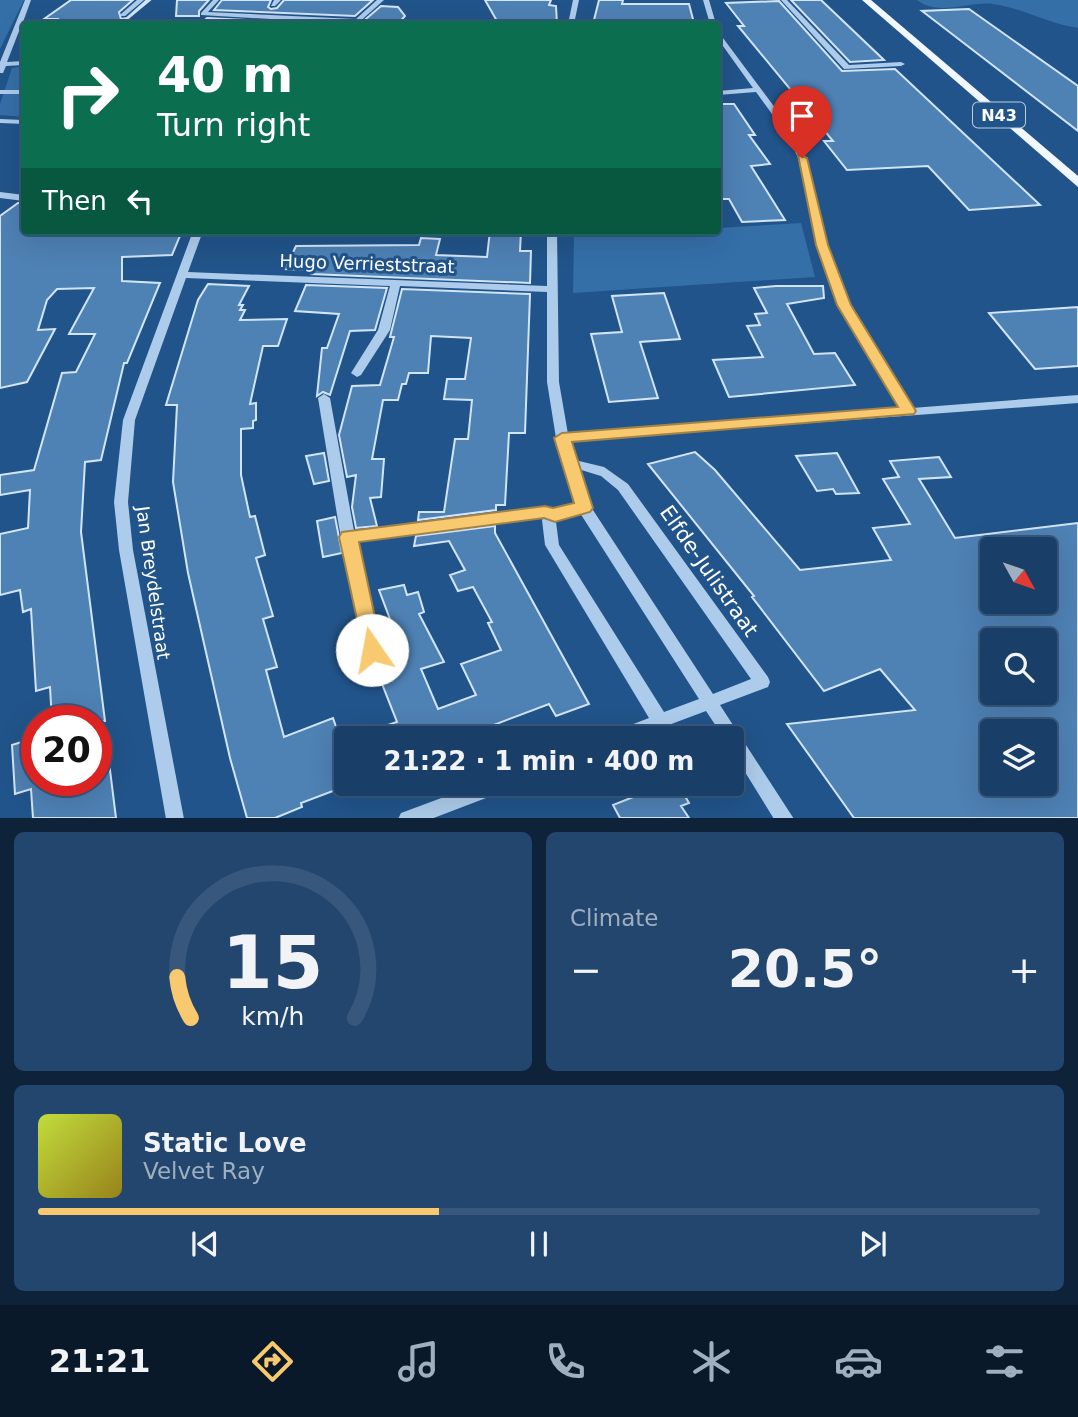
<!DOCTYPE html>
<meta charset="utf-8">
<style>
body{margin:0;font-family:"DejaVu Sans",sans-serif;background:#22466e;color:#f1f3f6;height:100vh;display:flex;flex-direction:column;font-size:26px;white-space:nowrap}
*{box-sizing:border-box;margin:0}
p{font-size:23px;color:#9fafc0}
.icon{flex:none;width:38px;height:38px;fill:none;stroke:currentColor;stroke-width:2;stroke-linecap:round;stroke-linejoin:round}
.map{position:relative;height:818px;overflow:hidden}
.panel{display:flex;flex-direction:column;gap:14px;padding:14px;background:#0e2339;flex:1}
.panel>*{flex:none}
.guide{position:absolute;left:21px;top:21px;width:700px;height:214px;border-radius:7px;box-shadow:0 7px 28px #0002,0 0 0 2px #37587c;background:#0b6e4f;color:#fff;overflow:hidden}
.needle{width:46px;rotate:130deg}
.buttons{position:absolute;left:980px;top:537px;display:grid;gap:14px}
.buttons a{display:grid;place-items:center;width:77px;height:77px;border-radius:7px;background:#193f68;box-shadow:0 7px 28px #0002,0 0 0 2px #37587c;font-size:35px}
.speed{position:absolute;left:21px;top:705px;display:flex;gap:14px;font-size:35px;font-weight:700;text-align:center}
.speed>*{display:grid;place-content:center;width:91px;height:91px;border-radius:50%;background:#193f68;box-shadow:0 7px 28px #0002,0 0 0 2px #37587c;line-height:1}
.speed .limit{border:10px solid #d22;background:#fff;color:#111}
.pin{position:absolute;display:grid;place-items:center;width:60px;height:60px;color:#fff;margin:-72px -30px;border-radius:50% 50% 50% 0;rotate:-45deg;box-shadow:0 0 7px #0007}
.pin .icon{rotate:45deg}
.me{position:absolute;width:77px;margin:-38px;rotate:348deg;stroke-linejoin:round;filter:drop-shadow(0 0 5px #0008)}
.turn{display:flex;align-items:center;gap:24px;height:147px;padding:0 21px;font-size:32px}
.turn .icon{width:91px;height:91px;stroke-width:2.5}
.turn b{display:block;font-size:49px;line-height:60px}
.then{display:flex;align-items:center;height:66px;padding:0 21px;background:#0003;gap:14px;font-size:26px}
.big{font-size:52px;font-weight:700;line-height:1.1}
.panel .tile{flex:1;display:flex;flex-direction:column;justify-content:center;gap:10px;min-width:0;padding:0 24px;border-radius:10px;background:#22466e}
.panel .dial{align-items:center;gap:0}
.dial svg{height:182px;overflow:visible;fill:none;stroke:#37587c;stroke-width:7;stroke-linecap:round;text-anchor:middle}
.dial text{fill:#f1f3f6;stroke:none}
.song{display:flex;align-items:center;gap:21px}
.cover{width:84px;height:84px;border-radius:10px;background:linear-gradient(135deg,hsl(70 70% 55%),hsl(50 70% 35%))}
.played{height:7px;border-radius:4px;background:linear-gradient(90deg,#f8c96f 40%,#37587c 40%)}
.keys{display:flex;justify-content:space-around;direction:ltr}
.heat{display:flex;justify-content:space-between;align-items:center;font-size:38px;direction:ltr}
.panel .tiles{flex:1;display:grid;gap:14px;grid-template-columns:1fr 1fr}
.tile:last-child{grid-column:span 2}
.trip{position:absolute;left:334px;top:726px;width:410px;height:70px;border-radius:7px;background:#193f68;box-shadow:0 7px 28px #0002,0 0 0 2px #37587c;font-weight:700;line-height:70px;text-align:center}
.tab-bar{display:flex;height:112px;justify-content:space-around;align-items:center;background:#0a192a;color:#9fafc0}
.tab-bar .icon{width:49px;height:49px}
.tab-bar .on{color:#f8c96f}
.tab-bar b{font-size:32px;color:#f1f3f6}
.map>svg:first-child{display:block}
.green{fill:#356fa8}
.building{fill:#4e81b4;stroke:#d2e5f8;stroke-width:2;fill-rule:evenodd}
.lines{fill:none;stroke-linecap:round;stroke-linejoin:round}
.minor{fill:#adcceb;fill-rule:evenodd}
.major{fill:#f2f7fe;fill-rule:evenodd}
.route{fill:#f8c96f;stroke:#a18348;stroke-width:2}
.labels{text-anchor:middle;stroke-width:6;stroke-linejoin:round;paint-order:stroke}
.shield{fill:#21548a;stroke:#bcccdc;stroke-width:2}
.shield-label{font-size:16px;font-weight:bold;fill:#fff}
.street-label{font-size:18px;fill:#fff;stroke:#21548a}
.near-street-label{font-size:21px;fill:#fff;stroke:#21548a}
</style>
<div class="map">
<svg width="1078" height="819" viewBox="0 0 1078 819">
<rect width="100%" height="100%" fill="#21548a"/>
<path class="green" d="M0,0H24L0,49Z
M917,0H1078V28C1049,24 1022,8 993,4C970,1 938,17 917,0Z
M24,66V117L0,115V104L12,68Z
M801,223L815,277L573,293L574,237L718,231V228Z"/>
<path class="building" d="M71,0H133L119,12L121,19L127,18L147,0H150L121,24L63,23L58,19H44Z
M177,0H209L199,11V16H176Z
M222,0H271L268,7L271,9L277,8L284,0H373L355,16L214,10Z
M485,0H551L549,5L556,6L557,24L497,21Z
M599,0H623L622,4H689L694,23L593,24Z
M791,0H821L884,60L850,62Z
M779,1L842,71L895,69L1040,205L969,210L928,166L847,170L824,141H833L738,26H744L726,3Z
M381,6L398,7L405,16L398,24H360Z
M969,9L1078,86V131L922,11Z
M207,18L320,24H200Z
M718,104H734L755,135H749L770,164L751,166L785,220L742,222L729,199H718Z
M18,203H24V231H182L172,255L122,257V281L160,283L127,363H124L101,460L85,462L81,532L105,721H52L50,687L36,691L31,609L23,612L20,590L0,595V534L28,528L30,490L0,495V475L34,470L62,373L76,372L95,334H69L94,288L57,289L47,300L38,330L55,329L27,382L0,388V216Z
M490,231H521L520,251H531L530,283L311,274L312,270L285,269L296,246L419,245L421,238L440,239L436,255L487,257Z
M208,284L249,286L239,305H243L240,310H245L240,320L287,319L278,346H263L250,404L256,403V420L253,421V428L241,429V475L250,517L255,516L265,555L256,558L273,616L263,619L277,667L266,670L284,737L333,718L346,756V786L301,803L302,807L275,818H247L230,758L188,573L173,482L177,405H166L198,300Z
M306,285L387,288L375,330L350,331L330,395L323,392L317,396L322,348H327L339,314L295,311Z
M776,286H823L824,298L787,304L814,354L835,353L855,385L729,397L713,360L763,357L747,326L760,325L755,314L767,313L754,288Z
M402,289L530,294L525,433H509L505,505H496V510L418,520L419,512H444L455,439H468L472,400L444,399L447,379H465L471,338L431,336L428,373H409L406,384H402L398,400H383L372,459H384L381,497L370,498L377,526L356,528L352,507L356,475L347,477L339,435L352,386L380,385L394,337H390Z
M664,293L680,339L640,342L658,398L609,402L591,334L622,332L612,296Z
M1078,307V366L1035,369L989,313Z
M695,452L715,470L800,570L891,560L873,528L910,524L883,479L899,477L890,461L939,457L951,477L919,479L955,538L1078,523V818H854L787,724L915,710L880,669L824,691L752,597L754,596L648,464ZM992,550H1045V602H992ZM992,640H1045V693H992ZM992,732H1045V784H992Z
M324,453L329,481L314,484L306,456Z
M837,453L859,493L836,494L833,489L817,491L796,456Z
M335,517L342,553L323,557L317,521Z
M495,526V533L589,704L556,716L549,704L491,726L495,735L484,738H358V735L397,722L373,661L402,651L379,590L404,585L407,595L418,592L424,612L419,614L444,662L421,669L438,709L476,695L461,664L501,650L488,623L492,622L473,587L458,591L450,575L465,570L449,541L414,546L416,536Z
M37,737V780H96V746H107L116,818H33L31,789L15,794L12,745Z
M666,784H678L689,803L681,806L689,818H620L613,805Z"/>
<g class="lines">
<path class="minor" d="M25,0H31L23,22H58L61,24L21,26L7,62L24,61V65L6,66L3,73H0V62Z
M137,0H144L125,16H121V14Z
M213,0H219L208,12L356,19L377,0H384L357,24L201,15V13Z
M274,0H281L275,6H271Z
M573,0H579L574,24H568Z
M703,0H709L716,24H710Z
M781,0H787L849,65L901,62L905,64L901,66L844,69Z
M718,33L720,34L796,136L806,158L827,245L849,305L912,408L1078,395V403L569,441L575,460L604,467L628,484L768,677L770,682L768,687L720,705L794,819H774L732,751V738H724L706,711L634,738H608L610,733L649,718L545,545L542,520L544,517L356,541L380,651L378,655L372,657L366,655L364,651L339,527L318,398L324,394L330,398L354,531L545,507L553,510L576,505L556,438L547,382V292L400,286L390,330L361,375L357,377L351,373L378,330L390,286L186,278L135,420L128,502L133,550L184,819H166L119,550L114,502L123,420L193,231H203L188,272L547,286V231H557L559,382L568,434L900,409L839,305L817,245L798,158L788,136L756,92L718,95V91L753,88L718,39ZM578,469L601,476L618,490L751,679L713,694L591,507ZM580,513L699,699L664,712L559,545L556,522L564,516Z
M0,90H24V94H0Z
M0,119L24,120V124L0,123Z
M0,192L24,195V201L0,198Z
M479,784H510L507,790L431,819H398L401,813Z"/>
<path class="major" d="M862,0H871L1078,176V187Z"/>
</g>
<path class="route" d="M798,155L807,158L828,245L851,305L916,411L914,414L572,442L593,508L590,512L555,522L544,518L359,542L382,650L379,656L372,659L365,656L339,537L342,532L545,506L553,508L574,503L554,438L562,433L898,407L837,305L816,245Z"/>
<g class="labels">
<rect class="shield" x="973" y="102.5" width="52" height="25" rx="5"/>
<g class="shield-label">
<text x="999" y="121">N43</text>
</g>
<g class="street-label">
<text transform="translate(367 264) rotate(2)" y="6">Hugo Verrieststraat</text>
<text transform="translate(153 583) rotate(82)" y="6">Jan Breydelstraat</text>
</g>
<g class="near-street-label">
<text transform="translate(709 571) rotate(55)" y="7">Elfde-Julistraat</text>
</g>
</g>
</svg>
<div class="buttons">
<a><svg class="needle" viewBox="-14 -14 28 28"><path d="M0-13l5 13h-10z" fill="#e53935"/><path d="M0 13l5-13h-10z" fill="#9fafc0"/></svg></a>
<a><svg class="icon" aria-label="search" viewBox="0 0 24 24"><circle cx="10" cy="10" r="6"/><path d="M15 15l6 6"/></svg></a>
<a><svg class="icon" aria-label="layers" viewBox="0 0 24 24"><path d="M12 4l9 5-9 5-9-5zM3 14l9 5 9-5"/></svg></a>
</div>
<div class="speed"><div class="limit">20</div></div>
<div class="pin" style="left:802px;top:158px;background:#d93025"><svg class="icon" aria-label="arrive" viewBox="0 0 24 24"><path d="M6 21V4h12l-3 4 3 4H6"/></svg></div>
<svg class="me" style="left:372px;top:650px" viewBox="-20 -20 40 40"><circle r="19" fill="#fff"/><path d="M0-13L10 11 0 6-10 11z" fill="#f8c96f"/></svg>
<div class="trip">21:22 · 1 min · 400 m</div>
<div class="guide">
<div class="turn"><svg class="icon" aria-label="right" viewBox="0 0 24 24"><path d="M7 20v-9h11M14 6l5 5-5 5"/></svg><div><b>40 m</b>Turn right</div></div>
<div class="then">Then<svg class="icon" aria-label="left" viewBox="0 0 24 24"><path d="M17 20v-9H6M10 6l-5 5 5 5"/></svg></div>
</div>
</div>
<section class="panel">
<div class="tiles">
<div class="tile dial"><svg viewBox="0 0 100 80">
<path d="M14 69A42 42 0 1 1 86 69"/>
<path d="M14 69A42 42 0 0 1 8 51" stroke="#f8c96f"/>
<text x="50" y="56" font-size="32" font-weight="700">15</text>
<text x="50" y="72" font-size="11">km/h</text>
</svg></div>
<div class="tile"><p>Climate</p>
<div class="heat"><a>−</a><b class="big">20.5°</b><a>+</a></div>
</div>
<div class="tile">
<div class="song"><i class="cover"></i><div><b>Static Love</b><p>Velvet Ray</p></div></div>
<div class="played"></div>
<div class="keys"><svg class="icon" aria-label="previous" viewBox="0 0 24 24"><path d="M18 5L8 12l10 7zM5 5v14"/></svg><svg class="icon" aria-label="pause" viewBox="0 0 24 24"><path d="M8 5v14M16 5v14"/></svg><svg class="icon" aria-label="next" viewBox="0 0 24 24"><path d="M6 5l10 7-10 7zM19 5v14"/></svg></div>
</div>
</div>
</section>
<nav class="tab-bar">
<b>21:21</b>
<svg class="icon on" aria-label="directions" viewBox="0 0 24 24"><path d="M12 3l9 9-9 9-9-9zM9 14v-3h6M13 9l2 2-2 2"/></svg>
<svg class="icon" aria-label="music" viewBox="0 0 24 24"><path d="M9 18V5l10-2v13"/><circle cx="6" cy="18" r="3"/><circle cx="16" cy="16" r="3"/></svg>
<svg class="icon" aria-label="phone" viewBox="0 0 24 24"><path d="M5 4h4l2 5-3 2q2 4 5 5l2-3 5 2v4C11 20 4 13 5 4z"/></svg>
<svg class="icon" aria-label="climate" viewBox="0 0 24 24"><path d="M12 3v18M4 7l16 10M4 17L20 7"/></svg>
<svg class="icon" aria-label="car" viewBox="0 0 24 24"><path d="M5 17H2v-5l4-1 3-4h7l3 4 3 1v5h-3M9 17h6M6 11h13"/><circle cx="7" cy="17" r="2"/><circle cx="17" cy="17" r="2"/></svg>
<svg class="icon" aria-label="filters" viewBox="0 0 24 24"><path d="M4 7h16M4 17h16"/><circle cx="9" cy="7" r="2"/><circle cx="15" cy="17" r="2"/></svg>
</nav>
